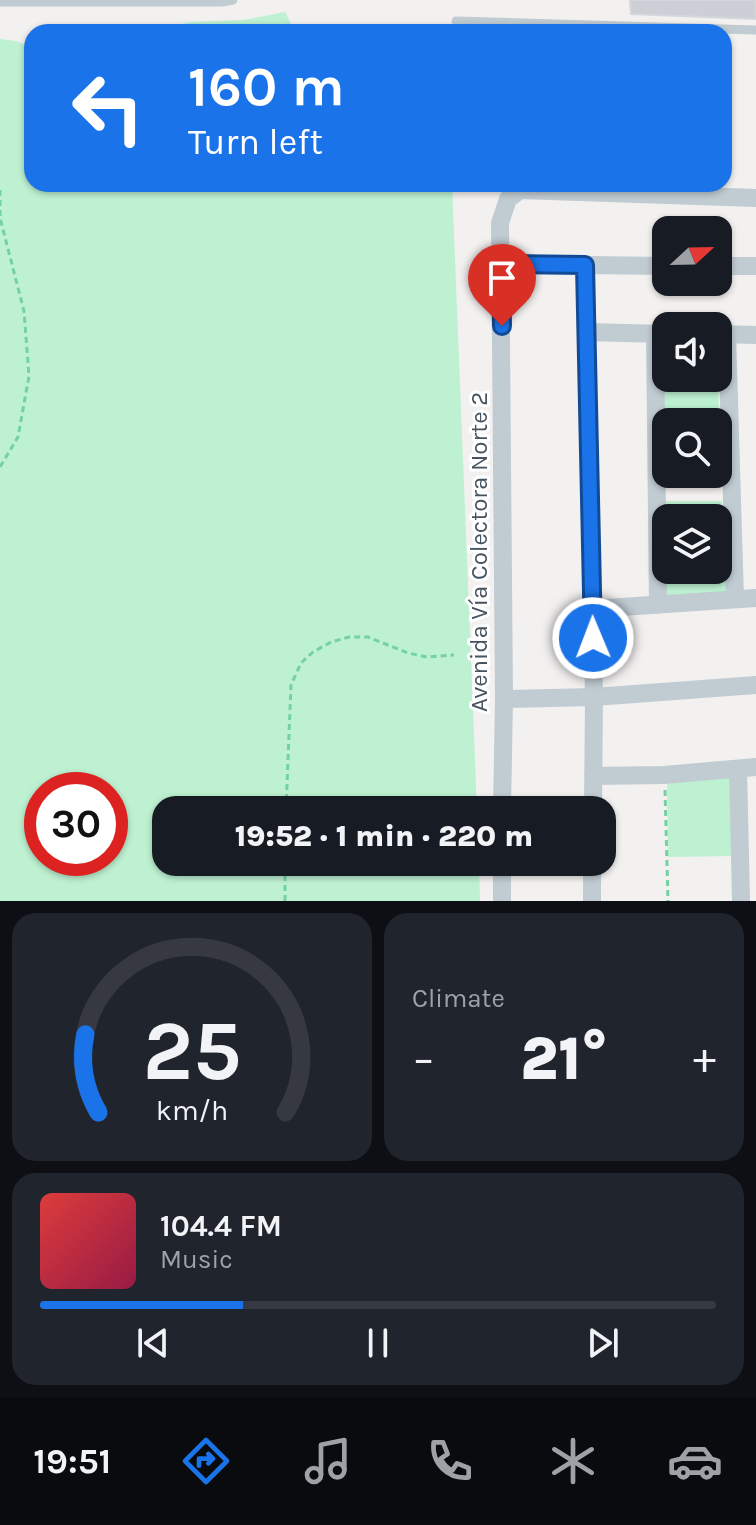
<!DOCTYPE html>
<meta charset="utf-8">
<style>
body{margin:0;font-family:Karla,sans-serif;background:#20242c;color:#f1f3f6;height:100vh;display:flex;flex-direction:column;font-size:30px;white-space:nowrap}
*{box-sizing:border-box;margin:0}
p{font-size:26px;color:#9ea1a6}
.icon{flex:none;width:44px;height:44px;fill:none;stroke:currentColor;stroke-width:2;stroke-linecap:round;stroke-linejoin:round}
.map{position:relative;height:901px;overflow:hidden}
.details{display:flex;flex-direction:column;gap:12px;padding:12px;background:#0d0f14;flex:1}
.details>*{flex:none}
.guide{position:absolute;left:24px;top:24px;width:708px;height:168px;border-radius:24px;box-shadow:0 2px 6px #0004;background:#1a73e8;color:#fff;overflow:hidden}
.needle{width:52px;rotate:68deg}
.buttons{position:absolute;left:652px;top:216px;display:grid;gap:16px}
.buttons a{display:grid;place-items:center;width:80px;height:80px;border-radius:16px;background:#171b24;box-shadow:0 2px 6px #0004;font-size:40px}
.speed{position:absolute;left:24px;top:772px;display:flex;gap:16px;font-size:40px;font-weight:700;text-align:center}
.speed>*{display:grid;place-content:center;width:104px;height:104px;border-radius:50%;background:#171b24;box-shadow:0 2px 6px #0004;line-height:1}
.speed .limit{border:12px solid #d22;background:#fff;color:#111}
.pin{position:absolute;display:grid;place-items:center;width:68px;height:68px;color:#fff;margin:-82px -34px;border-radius:50% 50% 50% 0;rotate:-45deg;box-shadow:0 0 8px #0007}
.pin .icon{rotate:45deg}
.me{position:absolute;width:88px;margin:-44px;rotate:359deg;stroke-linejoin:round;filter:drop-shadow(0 0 6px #0008)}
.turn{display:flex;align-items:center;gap:28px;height:168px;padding:0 32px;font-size:36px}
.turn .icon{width:104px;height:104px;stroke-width:2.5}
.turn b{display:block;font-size:56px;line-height:68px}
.big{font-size:60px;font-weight:800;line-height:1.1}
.details .widget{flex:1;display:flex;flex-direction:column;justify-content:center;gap:12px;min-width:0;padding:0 28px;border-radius:24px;background:#20242c}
.details .dial{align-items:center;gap:0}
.dial svg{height:208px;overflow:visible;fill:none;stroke:#363941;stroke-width:7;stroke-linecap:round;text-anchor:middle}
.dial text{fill:#f1f3f6;stroke:none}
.song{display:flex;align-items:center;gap:24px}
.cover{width:96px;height:96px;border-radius:12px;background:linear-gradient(135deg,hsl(0 70% 55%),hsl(340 70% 35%))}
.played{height:8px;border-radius:4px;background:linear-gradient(90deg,#1a73e8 30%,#363941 30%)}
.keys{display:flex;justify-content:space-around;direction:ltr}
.heat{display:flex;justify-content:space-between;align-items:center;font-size:44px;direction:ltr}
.details .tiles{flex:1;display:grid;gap:12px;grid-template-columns:1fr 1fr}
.widget:last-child{grid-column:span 2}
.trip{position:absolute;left:152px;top:796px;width:464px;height:80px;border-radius:24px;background:#171b24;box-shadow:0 2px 6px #0004;font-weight:800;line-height:80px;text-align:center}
.tabs{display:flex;height:128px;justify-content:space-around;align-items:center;background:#090b0e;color:#9ea1a6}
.tabs .icon{width:56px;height:56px}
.tabs .on{color:#1a73e8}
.tabs b{font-size:36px;color:#f1f3f6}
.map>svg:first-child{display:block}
.green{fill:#bdf1d1;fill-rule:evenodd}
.building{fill:#cccfd5;stroke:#d4d6dc;stroke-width:2}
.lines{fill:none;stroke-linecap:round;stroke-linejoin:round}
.path{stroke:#74d1a2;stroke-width:3;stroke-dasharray:6 4;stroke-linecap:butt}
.service{stroke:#c0cbd2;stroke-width:9}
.minor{stroke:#c0cbd2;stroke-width:18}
.route-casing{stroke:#114b97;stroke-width:20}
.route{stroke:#1a73e8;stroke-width:14}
.labels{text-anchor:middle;stroke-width:6;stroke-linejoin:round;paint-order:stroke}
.street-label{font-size:24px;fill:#47545f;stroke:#fff}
</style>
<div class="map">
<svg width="756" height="901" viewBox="0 0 756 901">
<rect width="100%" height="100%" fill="#f3f0f0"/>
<path class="green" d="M285,12L291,24L285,32H153L190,22L244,20Z
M0,39L16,41L32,47V184H452L477,810H166V862H479L480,901H0ZM110,790V858H42V790Z
M666,327V378H718V331L719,439L718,422H666V438H648Z
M651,501H722L728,599L655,600ZM666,518H718V570H666Z
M733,774L735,856L668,857L667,778Z"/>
<path class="building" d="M630,0H756V19L631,14Z"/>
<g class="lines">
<path class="path" d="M0,190V218L24,311L29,376L18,437L0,467
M665,790L668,901
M286,810L291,685L301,663L313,652L331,642L349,637H368L408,653L427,657L454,655
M285,901V862"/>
<path class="service" d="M0,2H222L233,0
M456,21L756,30"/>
<path class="minor" d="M501,264L666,266
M585,265L594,697L593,810
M718,266H756
M586,332L664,334
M655,333L658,605
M718,334L756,335
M727,334L735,599
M592,609L756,598
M504,699L594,697L756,685
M738,769L741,901
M593,776L664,775L756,767
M502,810L504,699L500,223L508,199L520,190L756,198
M502,901V862
M592,901V862"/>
</g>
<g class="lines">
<defs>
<path id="route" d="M502,326L501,264L585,265L593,638"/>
</defs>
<use href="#route" class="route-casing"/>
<use href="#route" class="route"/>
</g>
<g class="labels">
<g class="street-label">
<text transform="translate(479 552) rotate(-90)" y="8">Avenida Vía Colectora Norte 2</text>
</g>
</g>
</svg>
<div class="buttons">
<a><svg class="needle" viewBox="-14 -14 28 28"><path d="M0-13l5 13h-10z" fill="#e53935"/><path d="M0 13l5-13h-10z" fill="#9ea1a6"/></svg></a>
<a><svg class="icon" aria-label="sound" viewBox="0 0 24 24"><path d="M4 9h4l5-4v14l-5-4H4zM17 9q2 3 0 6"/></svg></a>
<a><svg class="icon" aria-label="search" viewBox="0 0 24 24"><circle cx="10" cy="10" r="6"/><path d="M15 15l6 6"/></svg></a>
<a><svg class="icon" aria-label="layers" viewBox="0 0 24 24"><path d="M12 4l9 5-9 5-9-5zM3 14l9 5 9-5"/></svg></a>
</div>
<div class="speed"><div class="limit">30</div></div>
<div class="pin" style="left:502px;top:326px;background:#d93025"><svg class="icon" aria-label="arrive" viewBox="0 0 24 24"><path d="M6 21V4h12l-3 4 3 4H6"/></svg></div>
<svg class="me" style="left:593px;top:638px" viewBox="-20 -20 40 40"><circle r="17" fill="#1a73e8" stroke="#fff" stroke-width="3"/><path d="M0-11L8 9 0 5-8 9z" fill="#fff"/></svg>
<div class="trip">19:52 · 1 min · 220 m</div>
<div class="guide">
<div class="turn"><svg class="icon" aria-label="left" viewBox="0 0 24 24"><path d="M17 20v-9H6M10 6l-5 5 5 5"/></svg><div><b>160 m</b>Turn left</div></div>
</div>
</div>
<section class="details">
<div class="tiles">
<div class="widget dial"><svg viewBox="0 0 100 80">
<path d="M14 69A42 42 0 1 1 86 69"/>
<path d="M14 69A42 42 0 0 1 9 39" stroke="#1a73e8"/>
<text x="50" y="56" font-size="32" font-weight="700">25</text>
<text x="50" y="72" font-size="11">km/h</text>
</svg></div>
<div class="widget"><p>Climate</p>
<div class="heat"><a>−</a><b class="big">21°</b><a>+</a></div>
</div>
<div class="widget">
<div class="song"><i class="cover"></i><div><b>104.4 FM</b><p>Music</p></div></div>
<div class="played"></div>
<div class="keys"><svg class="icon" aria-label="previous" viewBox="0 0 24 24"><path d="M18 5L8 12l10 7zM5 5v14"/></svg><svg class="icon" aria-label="pause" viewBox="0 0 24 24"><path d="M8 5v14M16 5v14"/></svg><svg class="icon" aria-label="next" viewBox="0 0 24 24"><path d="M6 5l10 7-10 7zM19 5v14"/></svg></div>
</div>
</div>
</section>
<nav class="tabs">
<b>19:51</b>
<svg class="icon on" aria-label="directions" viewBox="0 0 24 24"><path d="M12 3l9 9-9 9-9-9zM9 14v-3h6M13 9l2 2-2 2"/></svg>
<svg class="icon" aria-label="music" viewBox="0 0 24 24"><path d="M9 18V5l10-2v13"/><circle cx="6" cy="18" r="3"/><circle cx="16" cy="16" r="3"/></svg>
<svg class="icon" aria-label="phone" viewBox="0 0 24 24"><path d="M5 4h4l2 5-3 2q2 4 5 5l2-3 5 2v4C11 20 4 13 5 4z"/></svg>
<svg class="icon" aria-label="climate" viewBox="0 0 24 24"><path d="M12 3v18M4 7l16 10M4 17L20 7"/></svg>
<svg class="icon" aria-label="car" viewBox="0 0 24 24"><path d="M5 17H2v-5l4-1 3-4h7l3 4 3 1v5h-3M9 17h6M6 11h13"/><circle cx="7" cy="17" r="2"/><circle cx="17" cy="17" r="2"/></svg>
</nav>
